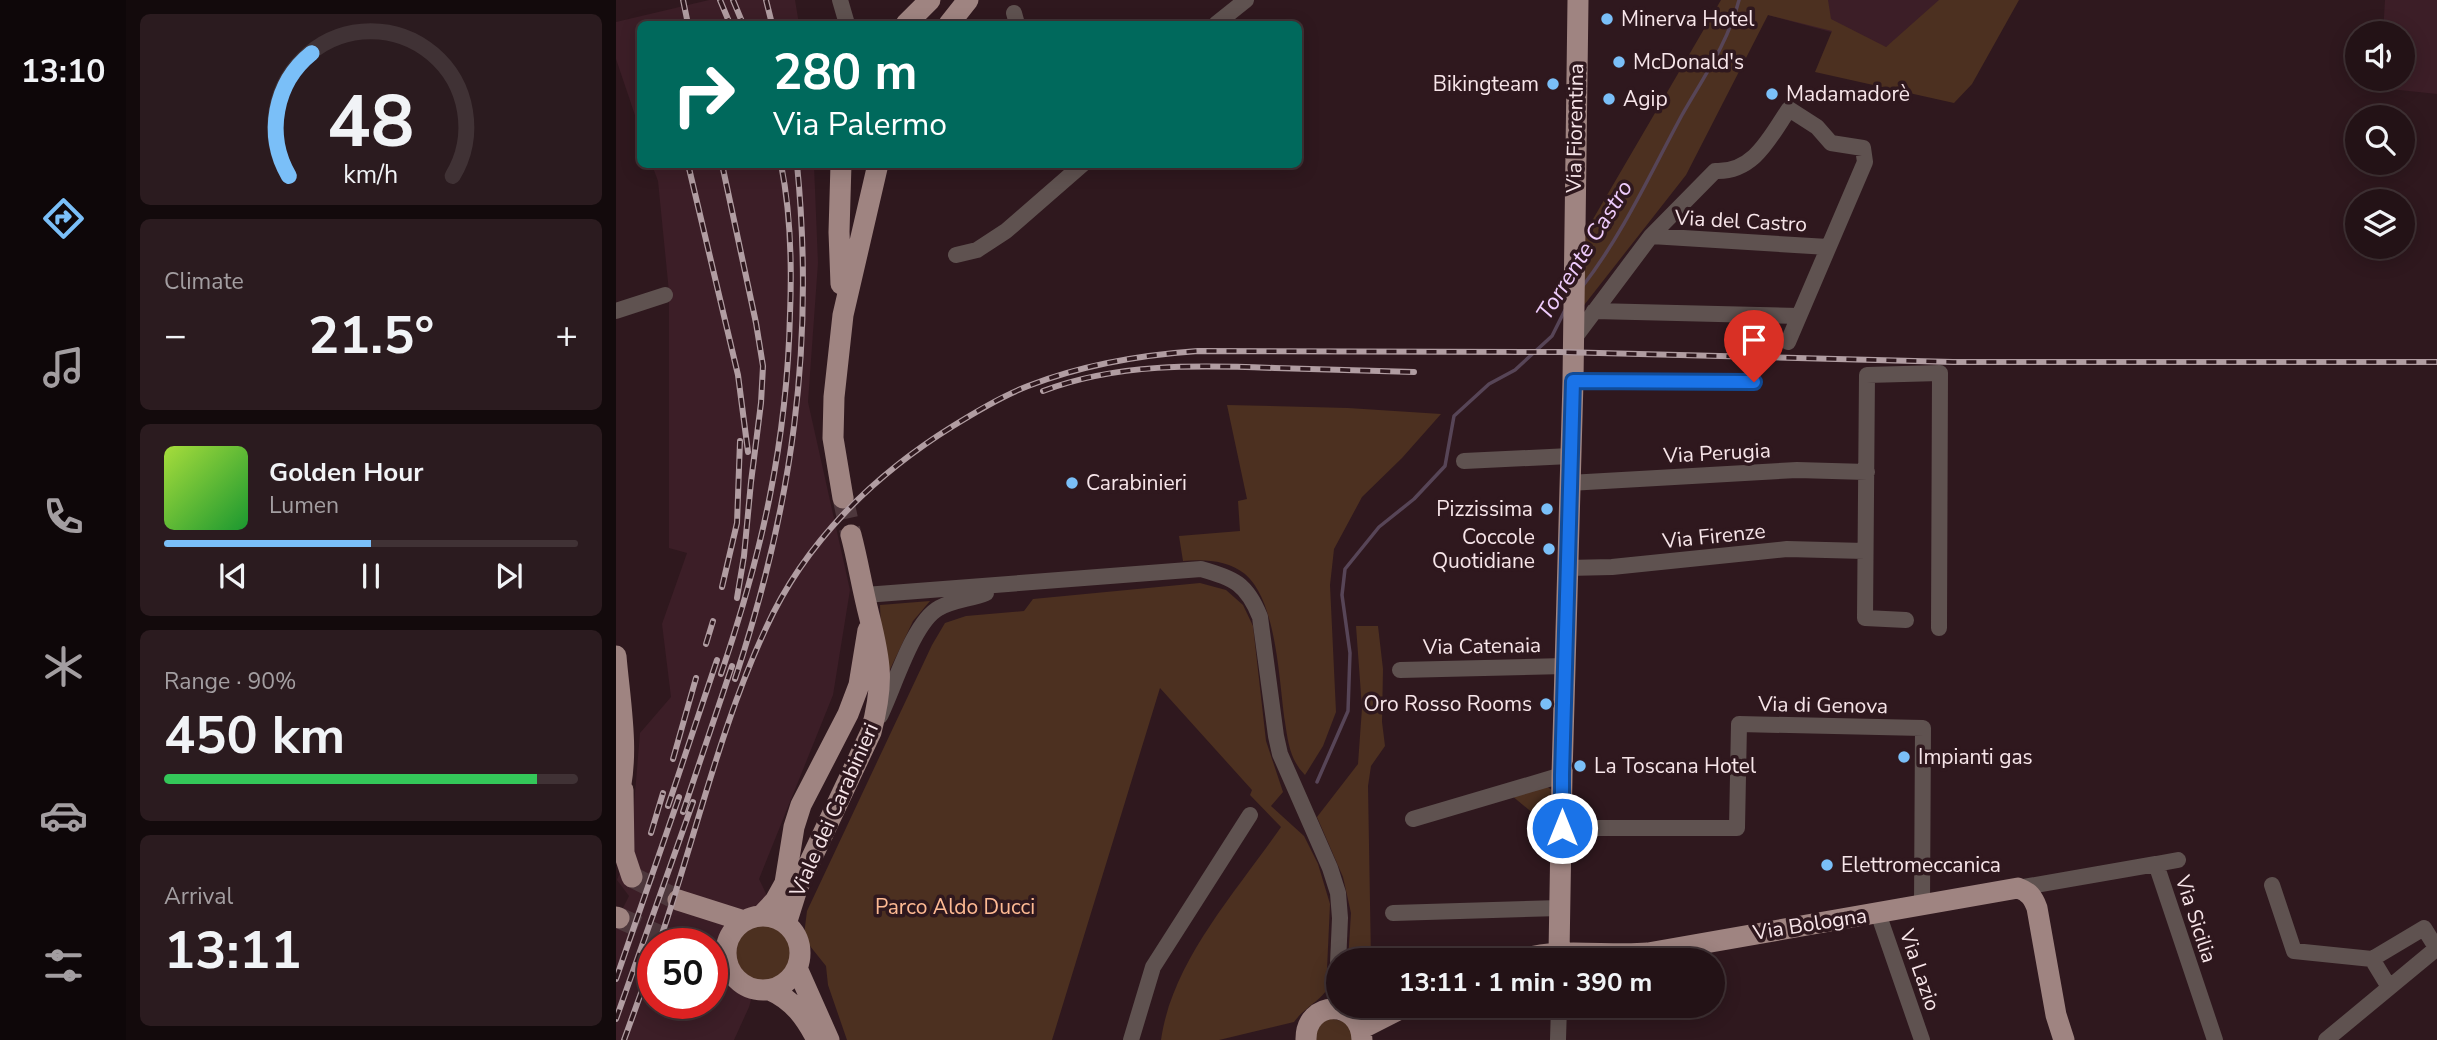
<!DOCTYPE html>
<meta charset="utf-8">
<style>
body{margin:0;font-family:"Nunito Sans",sans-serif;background:#2b1b1f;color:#f1f3f6;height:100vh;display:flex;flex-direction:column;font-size:26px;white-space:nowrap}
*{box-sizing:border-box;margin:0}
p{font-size:23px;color:#a39ea1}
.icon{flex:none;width:38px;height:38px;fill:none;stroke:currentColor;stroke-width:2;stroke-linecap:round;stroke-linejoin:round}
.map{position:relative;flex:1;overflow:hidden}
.details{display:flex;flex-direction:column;gap:14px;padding:14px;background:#130a0c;width:490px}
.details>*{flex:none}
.banner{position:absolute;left:21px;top:21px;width:665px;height:147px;border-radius:10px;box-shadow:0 4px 18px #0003,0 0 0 2px #403235;background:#00695c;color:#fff;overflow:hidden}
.tools{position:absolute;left:1729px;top:21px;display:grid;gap:14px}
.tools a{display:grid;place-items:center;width:70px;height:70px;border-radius:50%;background:#231216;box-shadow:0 4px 18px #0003,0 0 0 2px #403235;font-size:35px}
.speed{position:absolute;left:21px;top:928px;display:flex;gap:14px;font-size:35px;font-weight:700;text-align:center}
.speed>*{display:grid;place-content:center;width:91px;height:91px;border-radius:50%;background:#231216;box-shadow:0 4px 18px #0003,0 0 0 2px #403235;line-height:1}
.speed .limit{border:10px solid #d22;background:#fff;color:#111}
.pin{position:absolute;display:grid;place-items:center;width:60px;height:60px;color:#fff;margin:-72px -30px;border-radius:50% 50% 50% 0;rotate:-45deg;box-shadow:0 0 7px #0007}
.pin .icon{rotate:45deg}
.me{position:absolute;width:77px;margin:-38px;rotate:0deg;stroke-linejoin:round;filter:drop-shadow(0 0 5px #0008)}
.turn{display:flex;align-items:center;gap:24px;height:147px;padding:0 21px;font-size:32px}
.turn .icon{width:91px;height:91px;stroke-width:2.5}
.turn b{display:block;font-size:49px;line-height:60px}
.big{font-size:52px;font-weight:700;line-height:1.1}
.details .tile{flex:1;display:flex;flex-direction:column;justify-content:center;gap:10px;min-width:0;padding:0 24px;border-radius:10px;background:#2b1b1f}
.details .dial{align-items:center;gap:0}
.dial svg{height:182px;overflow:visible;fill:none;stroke:#403235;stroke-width:7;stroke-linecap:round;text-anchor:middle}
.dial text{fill:#f1f3f6;stroke:none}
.song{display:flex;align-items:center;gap:21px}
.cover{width:84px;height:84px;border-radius:10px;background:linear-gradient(135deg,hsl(80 70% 55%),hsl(130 70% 35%))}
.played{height:7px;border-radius:4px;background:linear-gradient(90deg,#7abff8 50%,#403235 50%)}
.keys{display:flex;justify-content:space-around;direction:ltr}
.heat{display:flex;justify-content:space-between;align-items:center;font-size:38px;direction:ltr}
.charge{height:10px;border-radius:5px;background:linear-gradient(90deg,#34c759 90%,#403235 0)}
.trip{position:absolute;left:710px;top:948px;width:399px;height:70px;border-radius:35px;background:#231216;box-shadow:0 4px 18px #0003,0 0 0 2px #403235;font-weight:700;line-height:70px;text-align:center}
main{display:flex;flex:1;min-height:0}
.menu{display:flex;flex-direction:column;width:126px;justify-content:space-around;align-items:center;background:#0e0709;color:#a39ea1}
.menu .icon{width:49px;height:49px}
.menu .on{color:#7abff8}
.menu b{font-size:32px;color:#f1f3f6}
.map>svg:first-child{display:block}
.built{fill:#3c1e27;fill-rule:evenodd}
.green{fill:#4c3020}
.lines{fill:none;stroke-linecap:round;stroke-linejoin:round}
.stream{stroke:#574557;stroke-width:3.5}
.major-tunnel{stroke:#4d373c;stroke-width:21;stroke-dasharray:21 10;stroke-linecap:butt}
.minor{stroke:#5f5250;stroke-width:16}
.major{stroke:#9f8481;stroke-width:21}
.rail-casing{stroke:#b19da2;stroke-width:6}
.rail{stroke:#2f181e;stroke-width:3.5;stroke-dasharray:10;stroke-linecap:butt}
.route-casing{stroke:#114b97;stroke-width:18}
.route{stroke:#1a73e8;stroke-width:12}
.poi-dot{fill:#7abff8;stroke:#2f181e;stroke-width:2.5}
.labels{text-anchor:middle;stroke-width:7;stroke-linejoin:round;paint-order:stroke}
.poi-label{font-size:21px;fill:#f7e5e9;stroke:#2f181e;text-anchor:start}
.street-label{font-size:21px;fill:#f7e5e9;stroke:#2f181e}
.park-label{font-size:21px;fill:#feba93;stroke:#2f181e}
.water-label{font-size:23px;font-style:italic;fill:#efccfd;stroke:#2f181e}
</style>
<main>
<nav class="menu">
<b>13:10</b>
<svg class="icon on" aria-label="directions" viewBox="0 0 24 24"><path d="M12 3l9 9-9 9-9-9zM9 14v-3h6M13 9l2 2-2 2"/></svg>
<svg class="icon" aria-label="music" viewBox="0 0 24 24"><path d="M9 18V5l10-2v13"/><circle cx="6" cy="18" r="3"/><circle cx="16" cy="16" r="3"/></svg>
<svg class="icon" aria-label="phone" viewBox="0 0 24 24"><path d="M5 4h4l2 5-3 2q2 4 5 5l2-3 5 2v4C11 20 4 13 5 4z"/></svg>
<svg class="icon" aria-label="climate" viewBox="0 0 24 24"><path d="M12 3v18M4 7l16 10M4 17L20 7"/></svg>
<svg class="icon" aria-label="car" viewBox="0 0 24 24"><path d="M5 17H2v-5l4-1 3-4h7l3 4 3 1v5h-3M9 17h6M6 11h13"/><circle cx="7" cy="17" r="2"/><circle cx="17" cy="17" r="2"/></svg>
<svg class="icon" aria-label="filters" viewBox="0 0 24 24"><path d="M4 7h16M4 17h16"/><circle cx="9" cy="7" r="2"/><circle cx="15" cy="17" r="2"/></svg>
</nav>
<section class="details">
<div class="tile dial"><svg viewBox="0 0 100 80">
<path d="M14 69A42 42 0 1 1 86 69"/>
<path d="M14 69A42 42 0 0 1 24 15" stroke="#7abff8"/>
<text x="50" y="56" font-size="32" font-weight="700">48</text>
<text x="50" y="72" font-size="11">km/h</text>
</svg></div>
<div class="tile"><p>Climate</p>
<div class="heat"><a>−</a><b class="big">21.5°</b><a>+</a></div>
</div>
<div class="tile">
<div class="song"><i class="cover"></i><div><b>Golden Hour</b><p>Lumen</p></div></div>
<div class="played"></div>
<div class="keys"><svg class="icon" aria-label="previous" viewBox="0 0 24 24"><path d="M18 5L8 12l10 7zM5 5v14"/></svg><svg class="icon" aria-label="pause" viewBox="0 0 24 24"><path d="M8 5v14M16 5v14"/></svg><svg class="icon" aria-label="next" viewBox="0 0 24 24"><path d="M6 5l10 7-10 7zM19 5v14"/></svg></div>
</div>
<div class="tile"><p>Range · 90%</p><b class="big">450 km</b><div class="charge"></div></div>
<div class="tile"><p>Arrival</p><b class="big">13:11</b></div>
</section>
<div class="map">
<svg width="1821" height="1040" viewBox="0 0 1821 1040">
<rect width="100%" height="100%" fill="#2f181e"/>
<path class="built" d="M93,0H179L183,24H24V130L0,59V22Z
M1154,0H1336L1270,47L1152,15Z
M1769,0H1821V94L1764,88V79H1787V33H1767Z
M36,165H198L202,263L192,402L234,590L217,695L143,879L160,914L133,1007L118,1040H0V922L13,896L1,880L9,860L17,817L24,733L55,697L46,624L71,553L53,548V292L42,181ZM37,943H96V1003H37Z"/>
<path class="green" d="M1105,0H1212L1215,19L1270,47L1323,0H1403L1356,84L1338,103L1199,72L1216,31L1152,15L1070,175L965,309L966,238Z
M611,405L732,408L825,414L786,458L746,497L718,549L714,585L720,712L707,746L689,775C674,760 672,742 669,722C663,682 661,601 629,574C612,560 588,559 567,561L563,536L624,531L622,501L631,499Z
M584,583L610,590L627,605L637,626L650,741L667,792L655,806L688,836L702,864L714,904L710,991C701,1003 687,1009 678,1022L603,1040H545C556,961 621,891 665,827L634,795L636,790L544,688L436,1040H231L212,985L210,966L190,941L188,935L191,911L316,645L329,623L350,616L408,611L417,599Z
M314,601L297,621L267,684L264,605Z
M740,626H762L767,669L766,722L769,746L755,766L752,786L755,961H732L735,913L727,877L701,817L742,764L746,708Z
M930,786L936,790V829L895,795Z
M120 953a28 28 0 1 1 56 0a28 28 0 1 1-56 0Z
M711,1018L732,1022L739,1040H697V1033Z"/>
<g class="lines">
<path class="stream" d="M966,287C1007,234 1034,174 1066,115C1087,78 1112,43 1123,0
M701,782L732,711L734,653L726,595L729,569L763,527L798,499L829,466L838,416L873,384L899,370L936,336L949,310"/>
<path class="major-tunnel" d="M227,498L235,535
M16,877L62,900
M3,918L56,941"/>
<path class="minor" d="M224,0L231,24
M398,13L401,24
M600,24L630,0
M1035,236L1212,247
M340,255L361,250L390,231L467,164
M0,311L49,295
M978,311L1183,316
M957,340L1035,236L1099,171C1138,173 1154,137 1173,109L1201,127L1215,143L1247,148L1249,162L1172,342
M957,381L1138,382
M848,461L954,456
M953,483L1181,470L1251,472
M951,568L996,567L1171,549L1249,551
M249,595L585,569C618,578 631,584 644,617L660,736L664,754L714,868L722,893L724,918L720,1009
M1290,620L1249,618L1251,375L1324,373L1323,628
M784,670L949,666
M264,716C278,688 297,622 323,608C337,600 355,599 370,593
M797,819L946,775
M946,828H1121L1123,724L1307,728L1306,905
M1540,864L1562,860
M1656,885L1678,951L1756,959L1773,987
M1402,888L1540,864L1599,1040
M777,913L944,908
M1262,913L1306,1040
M1756,959L1808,928L1821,949
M515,1040L537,967L634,815
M942,1040L943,1006
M1710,1040L1821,948"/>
<path class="major" d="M290,24L314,0
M333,24L352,0
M225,164L223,232L225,284
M227,498L217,438L218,397L227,315L262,164
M0,656C4,704 15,758 0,805
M7,790L8,853L16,877
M62,900L128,921
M145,916L159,901L169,883L178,827L185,805L232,714L243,685L252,630
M110 953a37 37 0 1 1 74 0a37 37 0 1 1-74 0Z
M0,917L3,918
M170,924L181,889L255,732C268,683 265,663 253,615C246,588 242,561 235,535
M56,941L60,943
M943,953L946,775L957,381L962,0
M901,961C942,946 989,957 1032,953L1402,888C1413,892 1417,897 1421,908L1440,1015L1448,1040
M181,968L213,1040
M154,990C177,1000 190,1018 201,1040
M745,1029L790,1006
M690,1040C689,999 745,998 746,1040"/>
<defs>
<path id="rail" d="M67,0L72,24
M104,0L114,24
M117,0L127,24
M150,0L156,24
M72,164L122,375L132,452
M106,164L140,323L147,366L145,403L135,482L128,556L121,598
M427,391C501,363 581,365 659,368C706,369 752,371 798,372
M106,587L121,523L124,441
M90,644L97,621
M105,674C146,553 171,442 174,314C176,264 175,214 165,164
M119,679C176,507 199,346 181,164
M57,759L80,678
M52,806L101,660
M67,812L116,666
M35,833L47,793
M43,943C79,839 103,729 150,628C189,542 258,475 337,426C361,411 386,396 412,386C466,365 524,355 582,351L943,352L1337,362H1821
M0,979L63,797
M0,1019L77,802
M8,1040L37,960"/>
</defs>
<use href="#rail" class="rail-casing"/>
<use href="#rail" class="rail"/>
</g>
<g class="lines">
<defs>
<path id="route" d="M946,828V775L957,381L1138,382"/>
</defs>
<use href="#route" class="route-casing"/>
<use href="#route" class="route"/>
</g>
<g class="poi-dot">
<circle cx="991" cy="19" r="7"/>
<circle cx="1003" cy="62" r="7"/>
<circle cx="937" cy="84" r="7"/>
<circle cx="1156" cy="94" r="7"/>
<circle cx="993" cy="99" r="7"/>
<circle cx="456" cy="483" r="7"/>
<circle cx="931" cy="509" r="7"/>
<circle cx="933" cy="549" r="7"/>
<circle cx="930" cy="704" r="7"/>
<circle cx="1288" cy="757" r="7"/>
<circle cx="964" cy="766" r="7"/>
<circle cx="1211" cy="865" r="7"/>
</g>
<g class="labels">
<g class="poi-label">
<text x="1005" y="26">Minerva Hotel</text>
<text x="1017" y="69">McDonald's</text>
<text x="923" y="91" text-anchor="end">Bikingteam</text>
<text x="1170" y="101">Madamadorè</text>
<text x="1007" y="106">Agip</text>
<text x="470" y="490">Carabinieri</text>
<text x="917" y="516" text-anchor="end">Pizzissima</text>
<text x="919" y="544" text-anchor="end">Coccole<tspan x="919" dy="24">Quotidiane</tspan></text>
<text x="916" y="711" text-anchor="end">Oro Rosso Rooms</text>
<text x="1302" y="764">Impianti gas</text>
<text x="978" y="773">La Toscana Hotel</text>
<text x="1225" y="872">Elettromeccanica</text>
</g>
<g class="street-label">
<text transform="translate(959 128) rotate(-89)" y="7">Via Fiorentina</text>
<text transform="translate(1125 221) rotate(3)" y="7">Via del Castro</text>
<text transform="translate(1101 453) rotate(-3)" y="7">Via Perugia</text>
<text transform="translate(1098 536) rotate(-6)" y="7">Via Firenze</text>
<text transform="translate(866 646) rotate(-1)" y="7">Via Catenaia</text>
<text transform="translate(1207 705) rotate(1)" y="7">Via di Genova</text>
<text transform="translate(218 810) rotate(-66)" y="7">Viale dei Carabinieri</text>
<text transform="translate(1580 919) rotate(72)" y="7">Via Sicilia</text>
<text transform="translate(1194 924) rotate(-9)" y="7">Via Bologna</text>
<text transform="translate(1304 970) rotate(71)" y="7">Via Lazio</text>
</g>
<g class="park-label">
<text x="339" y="914">Parco Aldo Ducci</text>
</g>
<g class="water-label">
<text transform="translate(968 250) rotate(-58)" y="8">Torrente Castro</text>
</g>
</g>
</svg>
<div class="tools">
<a><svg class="icon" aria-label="sound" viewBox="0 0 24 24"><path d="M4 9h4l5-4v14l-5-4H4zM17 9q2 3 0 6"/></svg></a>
<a><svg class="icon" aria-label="search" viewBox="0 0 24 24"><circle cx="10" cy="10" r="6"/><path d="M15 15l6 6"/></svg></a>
<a><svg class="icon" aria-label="layers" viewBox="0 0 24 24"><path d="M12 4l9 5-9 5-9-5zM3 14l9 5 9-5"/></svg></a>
</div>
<div class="speed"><div class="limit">50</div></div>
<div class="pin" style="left:1138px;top:382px;background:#d93025"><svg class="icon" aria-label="arrive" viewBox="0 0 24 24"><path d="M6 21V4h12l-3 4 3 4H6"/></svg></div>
<svg class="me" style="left:946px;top:828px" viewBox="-20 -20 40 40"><circle r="17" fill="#1a73e8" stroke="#fff" stroke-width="3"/><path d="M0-11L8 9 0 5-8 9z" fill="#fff"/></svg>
<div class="trip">13:11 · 1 min · 390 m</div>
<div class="banner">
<div class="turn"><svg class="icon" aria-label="right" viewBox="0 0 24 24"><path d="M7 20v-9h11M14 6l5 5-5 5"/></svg><div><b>280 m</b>Via Palermo</div></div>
</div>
</div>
</main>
